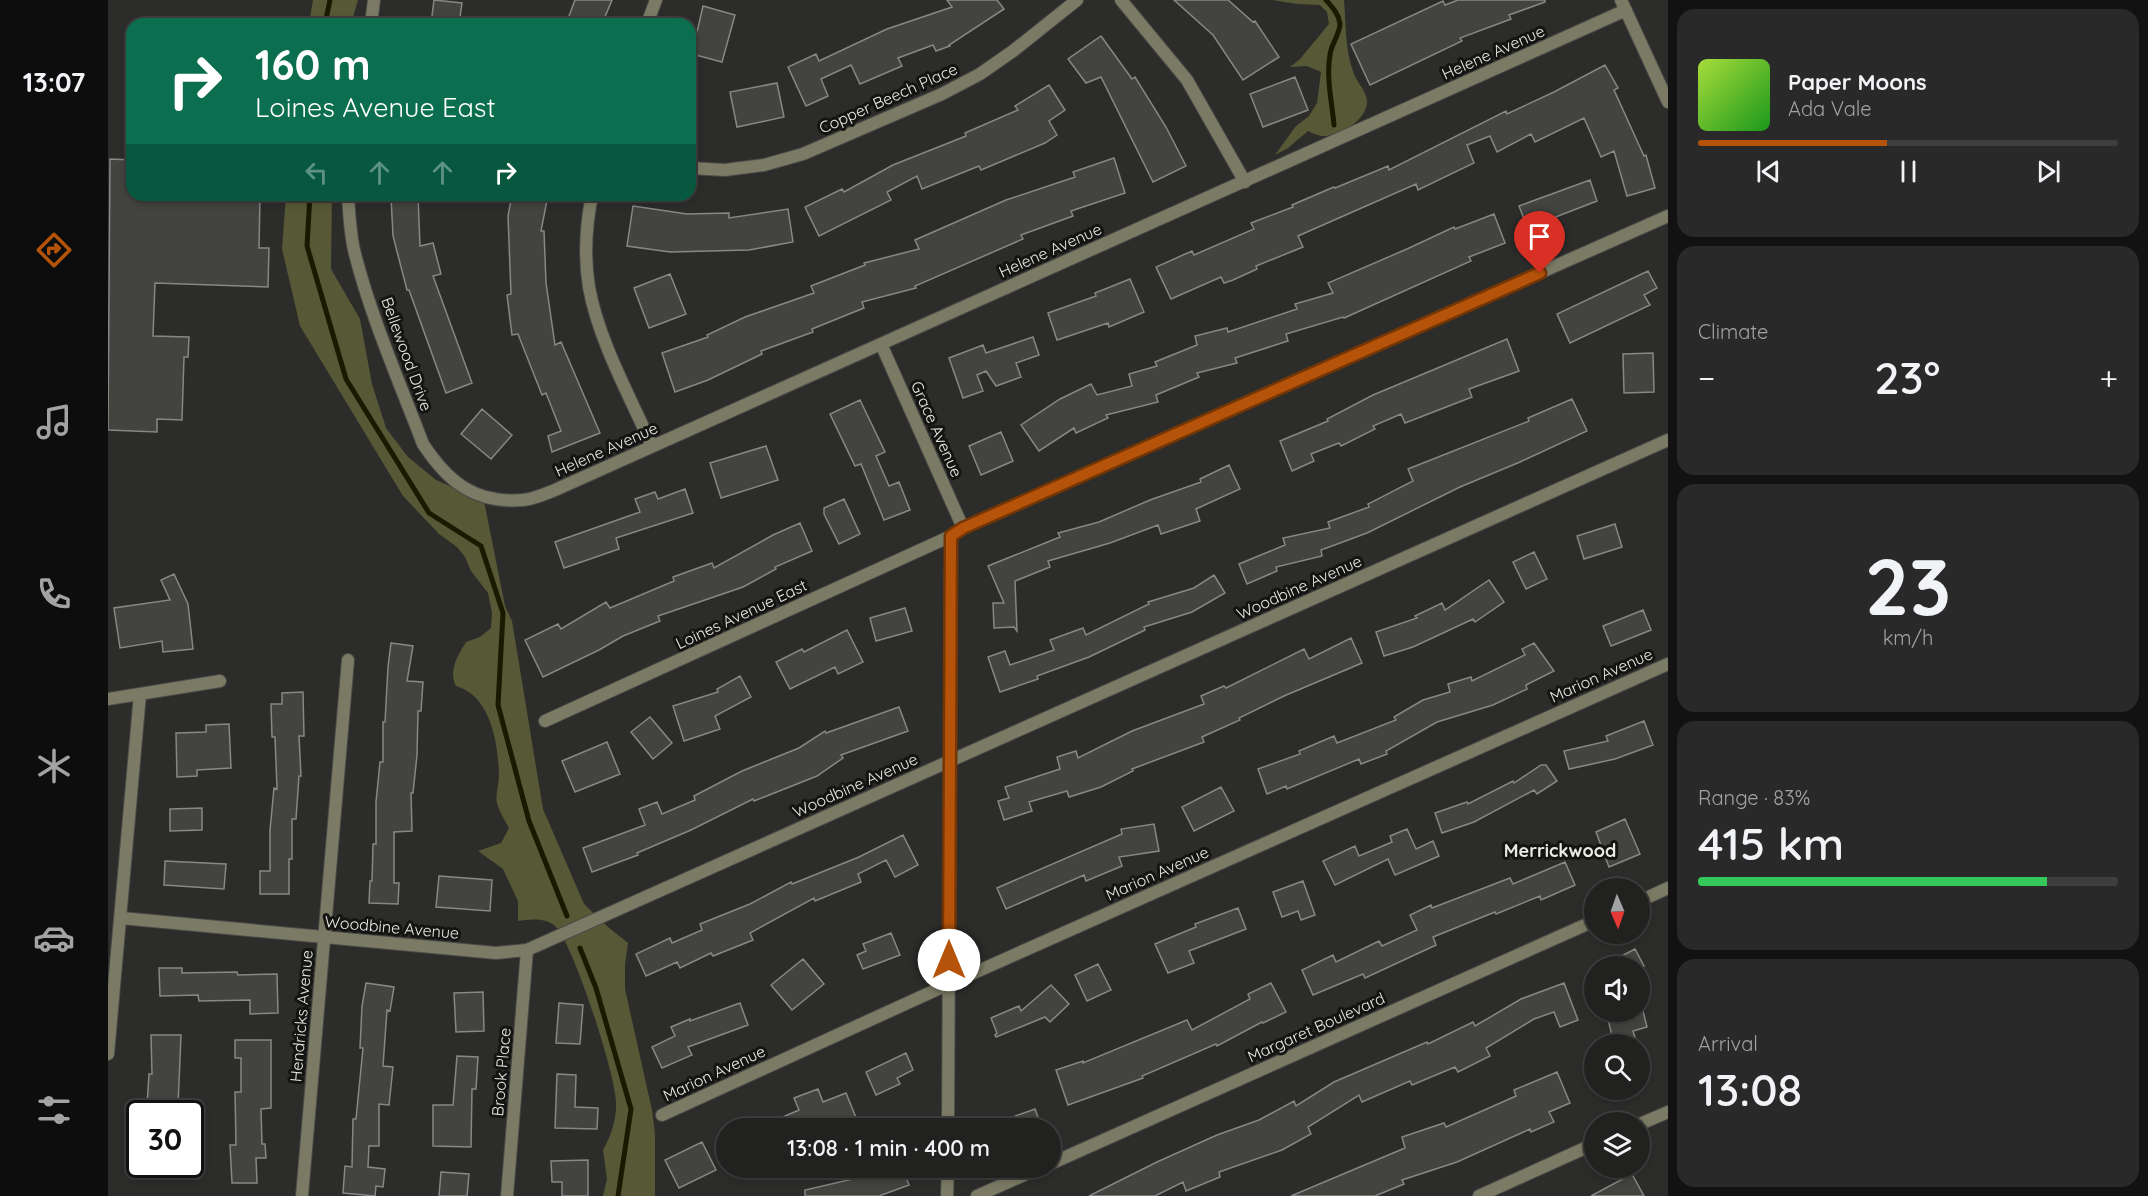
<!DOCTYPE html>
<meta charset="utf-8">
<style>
body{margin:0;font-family:Quicksand,sans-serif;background:#292929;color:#f1f3f6;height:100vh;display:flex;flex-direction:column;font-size:22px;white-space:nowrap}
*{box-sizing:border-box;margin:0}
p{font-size:20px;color:#a2a3a5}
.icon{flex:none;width:33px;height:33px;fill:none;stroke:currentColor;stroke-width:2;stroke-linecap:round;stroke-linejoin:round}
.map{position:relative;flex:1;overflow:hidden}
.sheet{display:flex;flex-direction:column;gap:9px;padding:9px;background:#121212;width:480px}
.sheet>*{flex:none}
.guide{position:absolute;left:18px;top:18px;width:570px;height:183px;border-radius:18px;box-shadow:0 3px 9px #0003,0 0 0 2px #3e3e3e;background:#0b6e4f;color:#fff;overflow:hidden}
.needle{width:39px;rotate:178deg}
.controls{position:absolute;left:1476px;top:878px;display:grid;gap:12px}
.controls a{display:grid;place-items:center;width:66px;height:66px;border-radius:50%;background:#212120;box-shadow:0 3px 9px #0003,0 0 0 2px #3e3e3e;font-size:30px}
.speed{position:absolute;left:18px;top:1100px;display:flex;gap:12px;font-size:30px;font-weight:700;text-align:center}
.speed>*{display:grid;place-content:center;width:78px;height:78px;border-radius:50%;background:#212120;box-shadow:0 3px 9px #0003,0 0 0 2px #3e3e3e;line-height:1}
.speed .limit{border:3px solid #111;border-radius:9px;background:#fff;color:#111}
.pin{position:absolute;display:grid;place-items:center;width:51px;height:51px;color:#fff;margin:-62px -26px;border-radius:50% 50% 50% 0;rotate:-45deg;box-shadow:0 0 6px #0007}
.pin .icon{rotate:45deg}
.me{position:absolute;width:66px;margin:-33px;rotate:0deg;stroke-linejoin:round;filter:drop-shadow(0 0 4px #0008)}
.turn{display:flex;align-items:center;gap:21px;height:126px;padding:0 30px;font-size:27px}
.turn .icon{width:78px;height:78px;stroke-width:2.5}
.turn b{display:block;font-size:42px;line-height:51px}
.lanes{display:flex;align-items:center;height:57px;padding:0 30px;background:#0003;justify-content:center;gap:30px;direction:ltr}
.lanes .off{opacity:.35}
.big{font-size:45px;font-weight:600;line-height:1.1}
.sheet .card{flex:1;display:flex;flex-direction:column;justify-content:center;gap:9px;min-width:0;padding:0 21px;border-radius:18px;background:#292929}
.sheet .dial{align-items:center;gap:0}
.dial b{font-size:78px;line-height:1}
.song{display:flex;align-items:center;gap:18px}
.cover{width:72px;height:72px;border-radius:9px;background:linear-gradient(135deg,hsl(80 70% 55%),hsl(120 70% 35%))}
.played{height:6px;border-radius:3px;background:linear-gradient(90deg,#b45309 45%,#3e3e3e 45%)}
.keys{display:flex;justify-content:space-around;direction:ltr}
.heat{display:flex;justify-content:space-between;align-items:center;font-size:33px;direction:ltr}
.charge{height:9px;border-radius:4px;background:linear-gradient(90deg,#34c759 83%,#3e3e3e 0)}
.trip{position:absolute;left:608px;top:1118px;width:345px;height:60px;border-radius:30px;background:#212120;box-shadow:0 3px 9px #0003,0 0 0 2px #3e3e3e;font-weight:600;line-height:60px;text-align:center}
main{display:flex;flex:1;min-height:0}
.dock{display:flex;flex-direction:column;width:108px;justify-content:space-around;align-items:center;background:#0d0d0d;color:#a2a3a5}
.dock .icon{width:42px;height:42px}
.dock .current{color:#b45309}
.dock b{font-size:27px;color:#f1f3f6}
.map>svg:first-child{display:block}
.green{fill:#575835}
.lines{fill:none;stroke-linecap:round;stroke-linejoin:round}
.stream{stroke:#1a1a01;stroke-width:5}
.building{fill:#434340;stroke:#878785;stroke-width:1.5}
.minor-casing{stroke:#4a4a48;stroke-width:14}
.minor{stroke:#7b7b65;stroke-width:12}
.route-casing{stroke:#753606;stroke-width:15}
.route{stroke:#b45309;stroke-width:10}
.labels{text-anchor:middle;stroke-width:6;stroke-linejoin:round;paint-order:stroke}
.street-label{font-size:16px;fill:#e9e9e7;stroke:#141413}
.neighbourhood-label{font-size:18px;font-weight:bold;fill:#e9e9e7;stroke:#141413}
</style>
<main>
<nav class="dock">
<b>13:07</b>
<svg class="icon current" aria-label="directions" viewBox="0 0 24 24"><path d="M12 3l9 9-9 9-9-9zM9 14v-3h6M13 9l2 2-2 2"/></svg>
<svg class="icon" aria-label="music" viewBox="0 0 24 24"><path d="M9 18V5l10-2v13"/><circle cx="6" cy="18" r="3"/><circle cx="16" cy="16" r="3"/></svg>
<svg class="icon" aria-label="phone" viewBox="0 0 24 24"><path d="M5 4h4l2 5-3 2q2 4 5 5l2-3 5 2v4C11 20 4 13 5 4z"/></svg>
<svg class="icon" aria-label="climate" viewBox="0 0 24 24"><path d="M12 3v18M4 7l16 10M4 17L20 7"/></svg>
<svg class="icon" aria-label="car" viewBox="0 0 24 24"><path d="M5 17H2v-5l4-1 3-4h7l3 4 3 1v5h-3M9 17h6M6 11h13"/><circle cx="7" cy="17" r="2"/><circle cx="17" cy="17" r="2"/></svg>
<svg class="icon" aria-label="filters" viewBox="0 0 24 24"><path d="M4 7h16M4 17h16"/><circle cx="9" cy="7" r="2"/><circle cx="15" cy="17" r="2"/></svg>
</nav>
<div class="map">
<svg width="1560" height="1196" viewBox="0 0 1560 1196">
<rect width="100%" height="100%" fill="#2c2c2a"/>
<path class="green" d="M205,0H250L243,24H201Z
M1164,0H1236C1238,24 1237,51 1246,74C1250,84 1260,93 1259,103C1257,122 1230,137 1213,136C1209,135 1204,133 1200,131L1180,148L1167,155L1188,126L1201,116L1209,103L1213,72L1199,66L1182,67L1192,59L1221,24L1219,12L1212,5L1189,4Z
M178,195H224L223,269L252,319L264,384L278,428L300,457L328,480L376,501L397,606L404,621L435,809L476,904L500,927L520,943L517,965V989L544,1110L547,1134V1196H495L499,1179L495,1150C503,1136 509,1118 508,1102C507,1073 467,950 449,928C440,917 423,919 410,921V901L395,869L370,851L393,843L401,828C397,821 391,811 389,803C387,795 391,784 391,775C390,743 383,696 348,686C340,671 350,655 358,642L372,637L383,628L384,613L380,593L363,571L357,557L349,547L331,534L295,496L192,326L174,249Z"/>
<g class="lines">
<path class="stream" d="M1218,0C1224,7 1231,14 1232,24C1232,34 1223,44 1222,55C1218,78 1224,102 1226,125
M217,24L222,0
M202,195L199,246L238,379L321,513L373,546L395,613L390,705L421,821L459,916
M472,948L488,988L523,1109L510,1196"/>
</g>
<path class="building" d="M326,0L354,3L351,24H323Z
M467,0H504L494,24H458Z
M839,0H889L896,9L841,45L842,46L828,51L825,45L790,58L794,66L752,84L743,65L713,79L720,96L698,106L680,67L708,54L711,61L779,29L844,7Z
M1066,0H1120L1145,22L1147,21L1171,57L1135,80L1105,35Z
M1350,0H1437V2L1401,15L1403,19L1352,38L1354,41L1262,85L1243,44L1335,1L1337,5Z
M595,6L627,15L614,62L584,54Z
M993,36L1024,79L1027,77L1058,127L1078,166L1045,182L993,77L978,83L960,59Z
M1497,65L1510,88L1506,90L1536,156L1538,155L1547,188L1519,196L1506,151L1493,157L1476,118L1427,142L1423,134L1389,152L1382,136L1359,145L1366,163L1310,190L1308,184L1190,236L1195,247L1148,266L1149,269L1125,280L1116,283L1113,277L1063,299L1048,267L1084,251L1086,255L1146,229L1143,223L1185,207L1184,205L1226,187L1227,188L1280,166L1281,170L1398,111L1399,114L1446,92Z
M1187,77L1200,110L1155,127L1142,94Z
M669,83L676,117L629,127L622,92Z
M941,85L957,110L941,121L949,135L937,143L873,170L871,166L814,189L809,176L779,192L783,200L711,236L697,207L734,189L736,192L785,165L858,136L857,133L910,110L907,106Z
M1006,158L1017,193L963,211L965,216L913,235L915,239L807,286L808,288L754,302L756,308L704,329L705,332L653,351L654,354L600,380L567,392L554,353L600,337L599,335L637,317L706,293L703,286L757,265L756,263L811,249L807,240L898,200L967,177L965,172Z
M2,159L24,160V195H152L151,248H161L160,287L47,283L45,336L81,337L80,357H76L74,420L49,419V432L0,430Z
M1482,180L1489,201L1445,218L1446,222L1421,232L1411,206Z
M404,195H440L433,231H436L438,283L447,345L453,342L492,433L444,452L440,436L453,431L438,393L434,395L410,334L404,335L399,295L403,294L400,216Z
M310,196L312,246L325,243L333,274L325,276L364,383L338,393L301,290H299L285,236L283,197Z
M525,206L579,214L621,213V218L680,209L685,242L641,250L562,252L519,246Z
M1386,214L1397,243L1361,257L1363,261L1236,318L1235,317L1178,334L1180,341L1127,358L1129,363L1089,373L1091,377L1048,395L1050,402L998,415L1000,418L968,433L966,428L931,451L913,425L952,399L983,384L989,395L1024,386L1021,374L1049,366L1047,362L1089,345L1087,336L1119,328L1120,332L1189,309L1187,304L1225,293L1220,283L1299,249L1346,227L1347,229Z
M1540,271L1549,288L1536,295L1542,305L1462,343L1449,314Z
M562,274L578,314L541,328L526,288Z
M1022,279L1036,312L1001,327L1000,323L949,340L940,313L988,296L987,293Z
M925,337L931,355L908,363L913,377L888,386L878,371L869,375L875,391L855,398L841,358L875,345L878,353Z
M1399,339L1411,371L1361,389L1364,397L1297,423L1293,414L1265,426L1267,429L1233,446L1231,443L1203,454L1206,461L1184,471L1172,441L1220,421L1219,419L1265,395Z
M1545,353L1546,392L1516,393L1515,354Z
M1464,399L1479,431L1412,462L1352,487L1259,533L1213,550L1214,556L1168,567L1169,571L1139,584L1131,564L1177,545L1175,538L1222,528L1220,522L1261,507L1260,504L1305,481L1300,469L1421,421L1420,418Z
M752,400L777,452L768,456L781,486L791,482L802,510L776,520L753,464L747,466L722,414Z
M374,409L404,435L383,459L353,434Z
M893,432L905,461L873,475L861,446Z
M658,446L670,480L613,498L602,463Z
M1121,465L1132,489L1088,509L1092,521L1053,534L1050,525L1002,543L940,561L942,567L907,581L909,631L906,627L886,628L885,603H896L880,566L952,537L950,533L991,522L1042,500L1093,482L1092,479Z
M577,489L585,513L508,538L511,549L456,568L447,542L532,512L527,499L547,492L550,499Z
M736,499L752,534L731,544L716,514V508Z
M692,523L704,551L667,567L668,569L635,587L550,616L552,621L515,636L491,650L435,677L417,640L450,624L453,629L498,602L502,608L566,581L565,577L604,563L606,568L665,535Z
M1507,524L1514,547L1476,559L1469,536Z
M1426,552L1439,579L1418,589L1405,562Z
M66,574L80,604L85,649L55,652L54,641L12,648L6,608L62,600L53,580Z
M1106,575L1117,593L1084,612L1036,627L1037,630L981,657L929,676L930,679L892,692L880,657L897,651L902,665L946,650L942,640L975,628L978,635L1041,604L1040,602L1086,588Z
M1381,580L1396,602L1367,622L1365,619L1305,647L1276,656L1268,632L1309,618L1307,616L1334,603L1337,610Z
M797,608L804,631L768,641L762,618Z
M1535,610L1543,630L1503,646L1495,626Z
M739,630L755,662L730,674L727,667L682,689L668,662L694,649L696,652Z
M1243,638L1254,663L1176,696L1131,718L1132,720L1094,737L1096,742L1024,769L1025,771L993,787L961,797L959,791L921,802L924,811L896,820L890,801L901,798L897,787L952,769L949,757L968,751L970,758L1024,731L1096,704L1093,696L1116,686L1118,688L1196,649L1201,659Z
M283,643L305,646L299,681L315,682L313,711H310L309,755L305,793H303L304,831L286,832V883H291L290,904L261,903L262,881H264L265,844H268V802L272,762H275V722H277L280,667Z
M1426,643L1446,671L1418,685L1419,689L1385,705L1329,722L1278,751L1279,754L1253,764L1251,759L1179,789L1178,786L1159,794L1150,769L1192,754L1191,751L1226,736L1229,743L1288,720L1286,717L1315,700L1342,692L1340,684L1363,677L1364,681L1417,655L1414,649Z
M632,676L643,697L607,716L612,729L576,741L565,706L610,692L609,689Z
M195,692L196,736H191L193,776H191L188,819H184V859H181V894H152V871H162V830L166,788L169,789L167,737H164L163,704H174V693Z
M791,707L800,731L733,755L735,758L709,776L646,801L645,799L583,830L529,853L530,855L484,872L475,848L537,825L531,809L549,802L554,814L587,800L586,796L634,771L691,748L717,731L718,733Z
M542,717L564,743L545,759L523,732Z
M1536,721L1545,745L1507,759L1461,769L1456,751L1500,741L1498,736Z
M121,724L123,768L89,770V776L69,777L68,733L98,732V725Z
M499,742L512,774L467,792L454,761Z
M1433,765H1438L1449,781L1429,794L1426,790L1366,822L1334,833L1327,813L1359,802L1360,804L1405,781L1406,783Z
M1113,787L1126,811L1086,831L1074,807Z
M94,808V830L62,831V809Z
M1517,819L1532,854L1501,867L1488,832Z
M1046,824L1051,851L1011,857L1014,866L978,881L976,875L898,909L889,888L1014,834L1013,829Z
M1299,829L1308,849L1325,841L1331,856L1287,875L1280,859L1227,885L1215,861L1247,846L1251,856L1284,842L1282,836Z
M795,835L810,865L787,877L778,860L750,874L753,882L707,901L706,898L642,933L645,940L605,956L603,953L572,968L569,962L538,976L528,954L562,938L564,943L594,930L592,924L642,904L683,882L684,884L751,857Z
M57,861L118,864L116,889L56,885Z
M1457,862L1467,885L1433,900L1432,896L1388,914L1387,912L1325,937L1328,945L1257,978L1255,974L1205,995L1194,970L1225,955L1228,962L1271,941L1274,946L1309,930L1302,915L1323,905L1324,908L1402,878L1405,884Z
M331,876L384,880L382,911L328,907Z
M1195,881L1207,915L1193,920L1190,911L1174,917L1165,892Z
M1130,908L1138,929L1081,951L1086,963L1060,973L1047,944L1088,927L1087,924Z
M783,933L792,955L755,969L749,955L758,951L755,944Z
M1527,949L1536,966H1494Z
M695,959L716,984L684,1010L663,985Z
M990,964L1003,990L979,1001L967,975Z
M51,968H74V973L129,972L130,975L169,974L170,1013L142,1014V1000L91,1001L90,995L52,996Z
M258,983L286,987L282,1011L279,1010L275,1066L285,1067L281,1105L271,1104V1146H261L260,1167L277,1169L275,1187L268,1186L267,1196L235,1193L237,1166L244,1167L245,1119H248L255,1048H252L254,1006Z
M1163,983L1178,1012L1155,1023L1154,1022L1109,1046L1108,1044L1034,1076L1035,1078L960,1105L948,1070L975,1061V1063L1079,1020L1084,1030L1142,999L1140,994Z
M1456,983L1470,1020L1452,1027L1446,1012L1426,1019L1378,1048L1382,1056L1350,1072L1347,1067L1304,1085L1302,1081L1254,1102L1251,1095L1200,1127L1203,1134L1174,1150L1111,1172L1112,1177L1078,1191L1075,1182L1047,1196H981L1049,1162L1109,1135L1151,1120L1186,1101L1188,1106L1226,1082L1319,1042L1320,1044L1365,1022L1367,1026L1413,999Z
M943,985L961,1004L942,1022L937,1017L888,1037L887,1035L889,1033L883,1018L911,1006L913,1011Z
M375,992L376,1031L348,1032L346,993Z
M451,1003L475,1005L472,1044L448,1043Z
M632,1003L640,1025L580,1047L584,1055L554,1068L544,1047L567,1036L563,1027L582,1019V1021Z
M1498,1011H1535L1539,1027L1525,1031L1529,1044H1506Z
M43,1035H73L70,1106L39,1105L41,1074H44Z
M127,1040H163V1108L153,1109L154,1144H157L158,1158H148L149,1183H124L122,1145H128L127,1092H133V1058H127Z
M798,1053L805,1070L789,1078L792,1084L768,1095L758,1072Z
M349,1056L370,1057L368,1089H364L363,1147L325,1146V1105H345Z
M1449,1072L1462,1103L1441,1112L1446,1122L1423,1132L1422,1129L1349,1162L1294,1180L1296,1184L1267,1196H1183L1297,1148L1294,1137L1336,1123L1338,1127L1408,1096L1406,1090Z
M449,1074L468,1075L467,1107L490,1108L489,1129L447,1128Z
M710,1089L715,1102L738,1093L749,1120L730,1127L728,1121L710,1128H649L691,1110L686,1098Z
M927,1109L934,1128H880L879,1126Z
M594,1142L608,1170L571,1188L557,1160Z
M480,1160V1196H454V1182H444L443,1161Z
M778,1167H794L801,1185L771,1196H697V1190L749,1178Z
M333,1172L361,1174L359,1196H331Z
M1524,1174L1536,1196H1483Z"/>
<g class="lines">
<defs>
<path id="minor" d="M1013,0L1079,80L1137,182
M1513,0L1560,102
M263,24L266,0
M539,24L548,0
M582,168L617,170L656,165L695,154L834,94L872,74L905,51L969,0
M240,195C241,213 242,232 246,250C262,315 291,381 315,444C340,482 367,504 415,500C426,499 437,494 447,490L1518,10
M484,195C478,225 476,257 481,287C490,339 522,397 544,446
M773,344L855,528
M0,699L112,681
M437,721L843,536L855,528L1560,216
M1532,901L1560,888
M13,918L388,953L419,950L1560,440
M0,1054L32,694
M554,1115L841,984L1560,664
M1532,1124L1560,1112
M840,1128L843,536
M942,1164L1486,921
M194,1196L240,660
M399,1196L419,950
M839,1196L840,1167
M869,1196L934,1167
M1371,1196L1486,1144"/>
</defs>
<use href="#minor" class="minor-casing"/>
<use href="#minor" class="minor"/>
</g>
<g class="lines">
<defs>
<path id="route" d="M841,960L843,536L855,528L1432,273"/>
</defs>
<use href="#route" class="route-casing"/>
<use href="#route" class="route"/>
</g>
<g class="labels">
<g class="street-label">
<text transform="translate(1385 52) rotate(-24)" y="6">Helene Avenue</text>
<text transform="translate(780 98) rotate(-24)" y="6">Copper Beech Place</text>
<text transform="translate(942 250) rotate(-24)" y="6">Helene Avenue</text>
<text transform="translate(299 354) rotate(70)" y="6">Bellewood Drive</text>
<text transform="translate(829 429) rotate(66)" y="6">Grace Avenue</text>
<text transform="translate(498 449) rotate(-24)" y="6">Helene Avenue</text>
<text transform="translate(1191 587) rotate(-24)" y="6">Woodbine Avenue</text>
<text transform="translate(633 614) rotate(-25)" y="6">Loines Avenue East</text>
<text transform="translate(1493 675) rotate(-24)" y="6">Marion Avenue</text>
<text transform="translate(747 785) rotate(-24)" y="6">Woodbine Avenue</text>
<text transform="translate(1049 873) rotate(-24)" y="6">Marion Avenue</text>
<text transform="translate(284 927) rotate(5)" y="6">Woodbine Avenue</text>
<text transform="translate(193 1016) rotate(-85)" y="6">Hendricks Avenue</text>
<text transform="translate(1208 1027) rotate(-24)" y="6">Margaret Boulevard</text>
<text transform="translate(393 1072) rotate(-85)" y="6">Brook Place</text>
<text transform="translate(606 1073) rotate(-25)" y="6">Marion Avenue</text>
</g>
<g class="neighbourhood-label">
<text x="1452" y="857">Merrickwood</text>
</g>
</g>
</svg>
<div class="controls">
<a><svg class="needle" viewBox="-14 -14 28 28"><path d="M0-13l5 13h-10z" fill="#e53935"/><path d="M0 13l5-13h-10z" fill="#a2a3a5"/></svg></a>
<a><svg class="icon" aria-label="sound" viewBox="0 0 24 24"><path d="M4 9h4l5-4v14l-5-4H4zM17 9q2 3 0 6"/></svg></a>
<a><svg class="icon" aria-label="search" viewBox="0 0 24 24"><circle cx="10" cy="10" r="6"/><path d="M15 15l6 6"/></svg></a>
<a><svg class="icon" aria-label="layers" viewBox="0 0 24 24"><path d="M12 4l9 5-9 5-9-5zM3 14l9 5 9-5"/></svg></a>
</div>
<div class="speed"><div class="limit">30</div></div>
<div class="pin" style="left:1432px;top:273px;background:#d93025"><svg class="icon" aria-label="arrive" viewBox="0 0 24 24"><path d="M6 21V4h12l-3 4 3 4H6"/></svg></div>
<svg class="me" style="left:841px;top:960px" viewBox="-20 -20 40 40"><circle r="19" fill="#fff"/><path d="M0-13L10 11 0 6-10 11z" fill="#b45309"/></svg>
<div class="trip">13:08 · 1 min · 400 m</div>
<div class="guide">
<div class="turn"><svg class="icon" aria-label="right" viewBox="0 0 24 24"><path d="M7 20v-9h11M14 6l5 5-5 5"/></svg><div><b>160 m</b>Loines Avenue East</div></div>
<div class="lanes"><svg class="icon off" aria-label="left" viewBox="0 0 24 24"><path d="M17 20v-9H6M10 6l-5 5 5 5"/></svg><svg class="icon off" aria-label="ahead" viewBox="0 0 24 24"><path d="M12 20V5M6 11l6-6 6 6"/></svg><svg class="icon off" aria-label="ahead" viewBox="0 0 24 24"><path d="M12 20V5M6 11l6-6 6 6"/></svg><svg class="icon" aria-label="right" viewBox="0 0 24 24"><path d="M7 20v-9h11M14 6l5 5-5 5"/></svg></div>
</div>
</div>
<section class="sheet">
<div class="card">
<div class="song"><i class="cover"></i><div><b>Paper Moons</b><p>Ada Vale</p></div></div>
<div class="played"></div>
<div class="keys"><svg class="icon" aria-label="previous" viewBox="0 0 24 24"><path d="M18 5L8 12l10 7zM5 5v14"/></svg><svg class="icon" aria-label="pause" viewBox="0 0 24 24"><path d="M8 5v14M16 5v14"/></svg><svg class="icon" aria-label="next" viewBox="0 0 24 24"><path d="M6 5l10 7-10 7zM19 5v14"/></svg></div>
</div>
<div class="card"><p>Climate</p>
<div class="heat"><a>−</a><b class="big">23°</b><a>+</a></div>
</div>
<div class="card dial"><b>23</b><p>km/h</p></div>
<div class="card"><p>Range · 83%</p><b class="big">415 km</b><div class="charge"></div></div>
<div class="card"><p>Arrival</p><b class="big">13:08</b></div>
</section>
</main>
